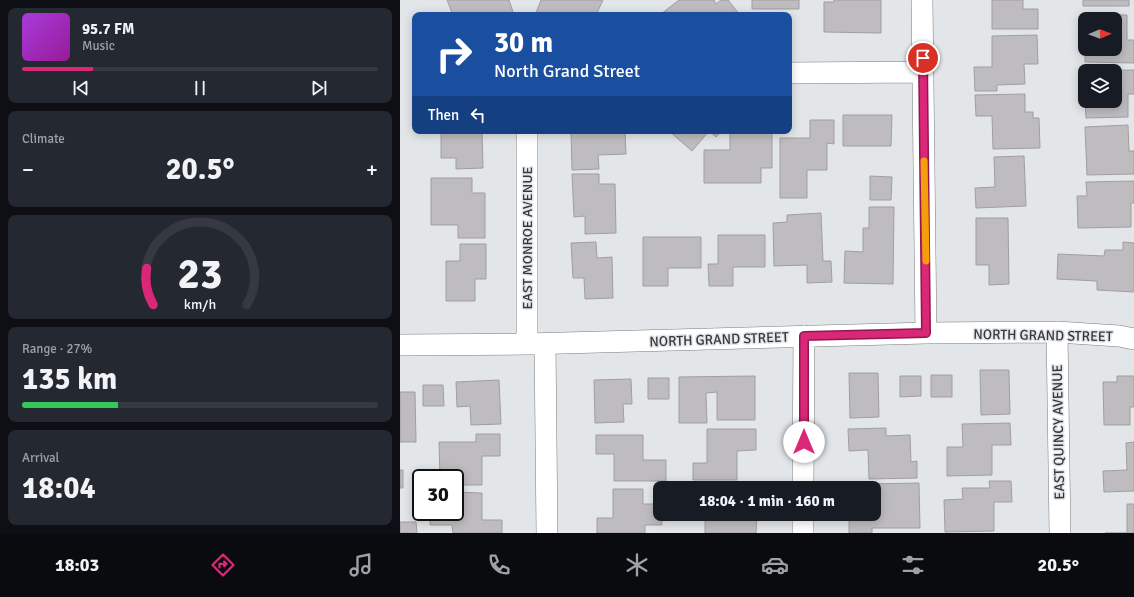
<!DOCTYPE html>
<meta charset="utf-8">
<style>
body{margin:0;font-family:Signika,sans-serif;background:#242831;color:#f1f3f6;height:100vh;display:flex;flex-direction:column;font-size:15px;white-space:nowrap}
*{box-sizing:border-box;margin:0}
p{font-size:13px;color:#9ea1a6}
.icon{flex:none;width:22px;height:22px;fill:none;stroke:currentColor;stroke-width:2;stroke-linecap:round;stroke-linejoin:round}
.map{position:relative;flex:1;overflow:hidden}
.panel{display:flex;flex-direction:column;gap:8px;padding:8px;background:#0d0f14;width:400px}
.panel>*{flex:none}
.banner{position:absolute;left:12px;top:12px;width:380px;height:122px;border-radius:8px;box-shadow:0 2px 10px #0003;background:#1a4fa0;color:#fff;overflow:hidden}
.needle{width:26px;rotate:89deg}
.controls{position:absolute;left:678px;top:12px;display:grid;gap:8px}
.controls a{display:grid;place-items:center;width:44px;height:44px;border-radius:8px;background:#171b24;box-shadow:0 2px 10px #0003;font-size:20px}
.speed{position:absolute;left:12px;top:469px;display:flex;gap:8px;font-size:20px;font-weight:700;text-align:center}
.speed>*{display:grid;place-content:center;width:52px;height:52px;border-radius:50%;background:#171b24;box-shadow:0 2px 10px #0003;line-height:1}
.speed .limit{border:2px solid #111;border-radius:6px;background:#fff;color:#111}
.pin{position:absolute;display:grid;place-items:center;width:34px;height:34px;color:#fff;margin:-17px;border:2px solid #fff;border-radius:50%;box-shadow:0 1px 4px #0007}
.me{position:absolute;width:44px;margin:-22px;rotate:0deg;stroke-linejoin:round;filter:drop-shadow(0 0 3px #0008)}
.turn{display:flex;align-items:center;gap:14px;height:84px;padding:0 16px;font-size:18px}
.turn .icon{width:52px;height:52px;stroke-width:2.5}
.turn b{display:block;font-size:28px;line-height:34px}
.then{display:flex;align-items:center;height:38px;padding:0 16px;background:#0003;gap:8px;font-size:15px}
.big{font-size:30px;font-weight:700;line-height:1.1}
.panel .widget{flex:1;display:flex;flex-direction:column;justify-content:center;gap:6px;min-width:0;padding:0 14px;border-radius:8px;background:#242831}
.panel .dial{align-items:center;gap:0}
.dial svg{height:104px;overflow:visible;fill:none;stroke:#363941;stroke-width:7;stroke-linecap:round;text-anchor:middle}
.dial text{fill:#f1f3f6;stroke:none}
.song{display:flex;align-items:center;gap:12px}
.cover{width:48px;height:48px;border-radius:6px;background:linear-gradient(135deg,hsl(280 70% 55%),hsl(300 70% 35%))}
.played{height:4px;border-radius:2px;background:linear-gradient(90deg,#db2777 20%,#363941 20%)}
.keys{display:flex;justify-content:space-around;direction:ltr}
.heat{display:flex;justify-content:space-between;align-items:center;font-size:22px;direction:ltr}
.charge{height:6px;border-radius:3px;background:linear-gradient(90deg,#34c759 27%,#363941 0)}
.trip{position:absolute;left:253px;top:481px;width:228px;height:40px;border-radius:8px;background:#171b24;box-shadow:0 2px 10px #0003;font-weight:700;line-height:40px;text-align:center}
.tabs{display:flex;height:64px;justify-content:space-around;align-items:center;background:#090b0e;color:#9ea1a6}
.tabs .icon{width:28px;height:28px}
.tabs .current{color:#db2777}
.tabs b{font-size:18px;color:#f1f3f6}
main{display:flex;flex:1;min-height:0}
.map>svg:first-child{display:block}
.building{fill:#bfbcbf;stroke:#a09ea1}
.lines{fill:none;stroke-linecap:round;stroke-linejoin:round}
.street-casing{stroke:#797c7e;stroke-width:22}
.street{stroke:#fff;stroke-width:21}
.route-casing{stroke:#8e194d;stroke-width:10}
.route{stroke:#db2777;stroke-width:7}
.slow{stroke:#f59e0b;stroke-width:7}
.labels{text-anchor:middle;stroke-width:3;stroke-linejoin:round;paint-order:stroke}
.street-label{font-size:14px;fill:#363738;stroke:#e3e6e9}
</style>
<main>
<section class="panel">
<div class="widget">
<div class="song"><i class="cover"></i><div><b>95.7 FM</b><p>Music</p></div></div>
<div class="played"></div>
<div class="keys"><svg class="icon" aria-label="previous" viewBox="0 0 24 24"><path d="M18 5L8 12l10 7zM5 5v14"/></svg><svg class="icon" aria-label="pause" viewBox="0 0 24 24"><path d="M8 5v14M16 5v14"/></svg><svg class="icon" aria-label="next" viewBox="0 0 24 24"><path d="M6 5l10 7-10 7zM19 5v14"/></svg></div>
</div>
<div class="widget"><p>Climate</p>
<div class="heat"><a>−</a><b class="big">20.5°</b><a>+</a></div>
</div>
<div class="widget dial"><svg viewBox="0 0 100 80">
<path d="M14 69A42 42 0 1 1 86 69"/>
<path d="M14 69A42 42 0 0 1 9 41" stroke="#db2777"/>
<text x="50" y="56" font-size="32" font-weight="700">23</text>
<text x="50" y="72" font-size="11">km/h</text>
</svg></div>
<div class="widget"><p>Range · 27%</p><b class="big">135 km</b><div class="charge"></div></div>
<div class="widget"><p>Arrival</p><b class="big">18:04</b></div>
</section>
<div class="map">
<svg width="734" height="533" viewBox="0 0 734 533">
<rect width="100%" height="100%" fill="#e3e6e9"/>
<path class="building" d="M47,0H109L114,15H53Z
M141,0H203L196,15H141L136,13Z
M279,0H314L316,4L321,0H328L340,15H262L261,14Z
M352,0H399V9H352Z
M434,0H481V33L424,32V2H434Z
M592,0H623V9H638V29H592Z
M683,0H729V6H683Z
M697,15H727V40H734V63L685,62V49H715V19H697Z
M637,35L638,64H624L625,84L597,85V91H575L574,67H592V36Z
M734,70V94H728V117L686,118L685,101H715V71H685V98L684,71Z
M625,94V112H633V118H639L640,148L593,149L592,116H576L575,95Z
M443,115H492L491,146H443Z
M410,120H434V144L427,143V170H407V198H380V138H410Z
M728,125L729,151H734V174L687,175L685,127Z
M41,131H82L83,168L56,169V158H41Z
M171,131H225L226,154L198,155L199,169L172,170Z
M269,131H321L316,137L309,131L292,151Z
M330,132L372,133V168H361V183H304V150H330Z
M624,156L626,206L576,208L575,188L595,187L594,157Z
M172,174H199V184H215L216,233L185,234V216L174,217Z
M470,176L492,177L491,200H470Z
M31,178H72V193H85V238H58V225H31Z
M734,181V203H731V227L678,228L677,196H687L686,182Z
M469,207H494L493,284L444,283L445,251L463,252V228H469Z
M421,213L423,261H431L432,282L407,283V265L374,266L373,223L387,222V215Z
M576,218H608L609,284L589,285V265H576Z
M318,235H365V267H333V286H309L308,264H318Z
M243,237H301V268H268V286H243Z
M196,242L197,258L212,257L213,298L185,299L184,278H173L171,243Z
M723,242L734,243V292L697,290V281L657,279L658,254L704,256L705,250H723Z
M60,244H86V279H75V301H46V261H60Z
M580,370H609L610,414L581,415Z
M449,373H478L479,417L450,418Z
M531,375H552V397H531Z
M355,376V420H317V392L306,393L307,423H279V377Z
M500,376H521V396L500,397Z
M717,376H734V407H730V425H704L703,382H717Z
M248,378H269V399H248Z
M231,379L232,404H223L224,422L195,423L194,380Z
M99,380L101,424L71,425L70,406L57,407L56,382Z
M23,385H43L44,406H23Z
M0,392H15L16,442H0Z
M610,423L611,445H592V475L547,476V447H563L562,424Z
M486,428V436L510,435L511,462L517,461V478L469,479L468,450L449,451L448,429Z
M307,429H356V450L337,451V480H293V463H307Z
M76,434H100V456H82V485H55V478H40L39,442H76Z
M196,435H243V460H266V481H214V454H196Z
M734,442V491L704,492L703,471L727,470L726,443Z
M0,470H3V488H0Z
M589,481H611L612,502H594V531L545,532L544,500L563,499L562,488H590Z
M519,483L520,528H472V533H449V514H474V488H467V484Z
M213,489H243V504H260L262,525H245V533H197V518H213Z
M55,492L82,493V520H102V533H53L52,525H30V512H55Z
M727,504H734V533H705H727Z
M305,514L357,515L356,533H305Z
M0,522H16L17,533H0Z"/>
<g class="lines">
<defs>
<path id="street" d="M522,0L526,333
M389,73L523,72
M127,131V344
M657,332L660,533
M145,344L147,533
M0,345L127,344L526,333L657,332L719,336L734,339
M403,488L404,336
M403,533V514"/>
</defs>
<use href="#street" class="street-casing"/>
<use href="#street" class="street"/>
</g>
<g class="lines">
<defs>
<path id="route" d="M404,442V336L526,333L523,58"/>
</defs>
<use href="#route" class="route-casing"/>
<use href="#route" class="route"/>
<path class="slow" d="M524,161L526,261"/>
</g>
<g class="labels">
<g class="street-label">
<text transform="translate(127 238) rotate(-90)" y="5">EAST MONROE AVENUE</text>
<text transform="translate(643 335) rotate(1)" y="5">NORTH GRAND STREET</text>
<text transform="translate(319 339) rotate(-2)" y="5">NORTH GRAND STREET</text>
<text transform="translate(658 432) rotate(-91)" y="5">EAST QUINCY AVENUE</text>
</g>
</g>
</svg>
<div class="controls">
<a><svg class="needle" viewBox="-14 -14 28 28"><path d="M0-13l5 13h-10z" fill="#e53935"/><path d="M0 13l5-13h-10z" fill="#9ea1a6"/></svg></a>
<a><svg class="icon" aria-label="layers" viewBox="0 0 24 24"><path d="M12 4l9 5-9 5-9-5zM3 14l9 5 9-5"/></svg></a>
</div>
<div class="speed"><div class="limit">30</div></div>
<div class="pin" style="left:523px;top:58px;background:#d93025"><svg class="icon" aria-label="arrive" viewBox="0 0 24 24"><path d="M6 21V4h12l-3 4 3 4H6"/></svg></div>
<svg class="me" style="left:404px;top:442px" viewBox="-20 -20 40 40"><circle r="19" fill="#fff"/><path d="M0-13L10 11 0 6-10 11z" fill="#db2777"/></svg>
<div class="trip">18:04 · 1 min · 160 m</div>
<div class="banner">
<div class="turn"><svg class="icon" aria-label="right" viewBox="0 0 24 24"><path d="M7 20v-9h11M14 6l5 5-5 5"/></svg><div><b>30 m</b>North Grand Street</div></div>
<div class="then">Then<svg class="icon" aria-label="left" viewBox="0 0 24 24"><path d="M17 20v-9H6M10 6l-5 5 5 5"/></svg></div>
</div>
</div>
</main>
<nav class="tabs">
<b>18:03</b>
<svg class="icon current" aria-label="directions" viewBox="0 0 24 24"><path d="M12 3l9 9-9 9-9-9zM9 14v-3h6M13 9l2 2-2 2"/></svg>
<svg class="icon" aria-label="music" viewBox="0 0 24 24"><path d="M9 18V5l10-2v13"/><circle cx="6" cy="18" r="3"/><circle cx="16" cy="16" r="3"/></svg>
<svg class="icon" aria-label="phone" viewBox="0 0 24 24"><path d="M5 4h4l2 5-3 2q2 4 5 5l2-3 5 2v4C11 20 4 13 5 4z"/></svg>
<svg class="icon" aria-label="climate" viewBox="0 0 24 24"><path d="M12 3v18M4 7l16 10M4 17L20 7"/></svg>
<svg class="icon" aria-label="car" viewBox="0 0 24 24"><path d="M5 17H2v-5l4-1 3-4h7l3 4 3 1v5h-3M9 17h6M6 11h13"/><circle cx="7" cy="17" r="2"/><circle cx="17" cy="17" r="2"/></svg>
<svg class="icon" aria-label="filters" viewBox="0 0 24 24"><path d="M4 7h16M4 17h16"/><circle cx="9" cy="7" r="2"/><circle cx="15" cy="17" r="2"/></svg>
<b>20.5°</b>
</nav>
